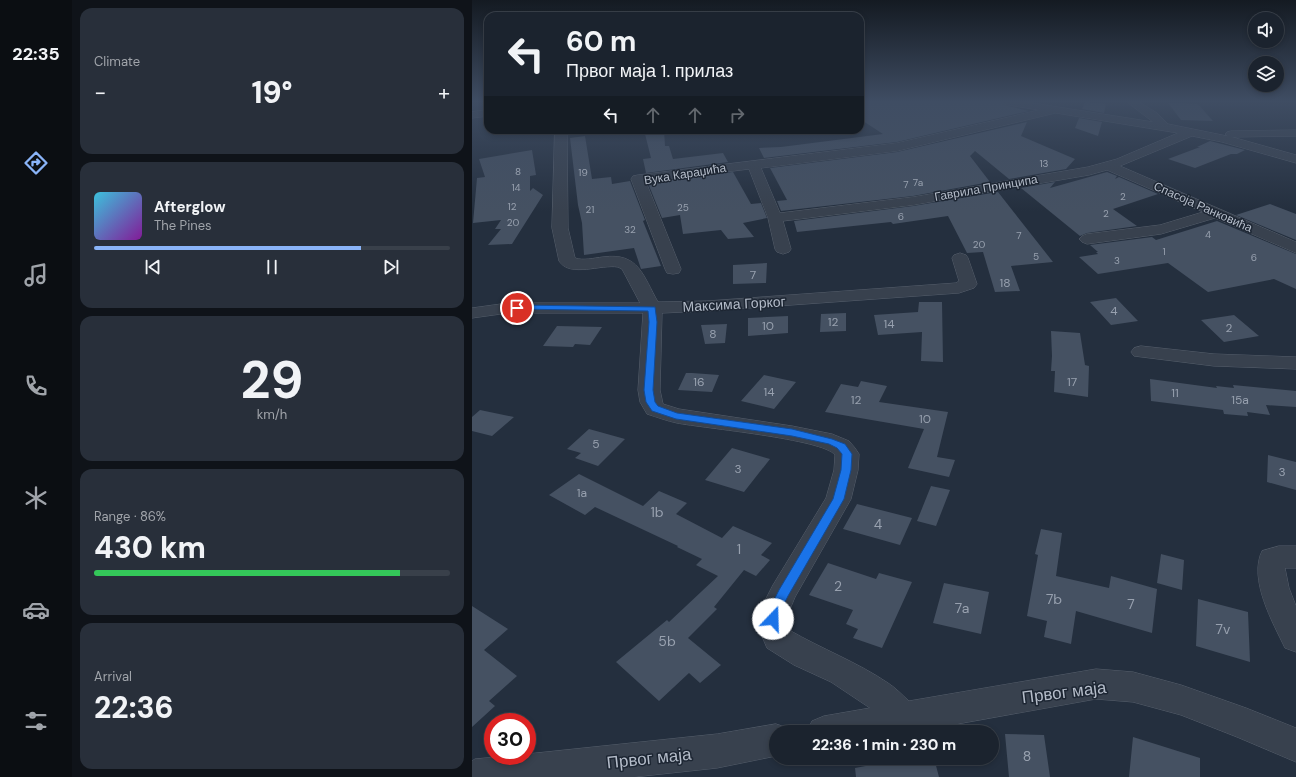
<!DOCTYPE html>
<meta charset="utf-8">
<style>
body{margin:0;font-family:"DM Sans",sans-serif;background:#282f3a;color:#f1f3f6;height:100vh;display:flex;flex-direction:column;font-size:15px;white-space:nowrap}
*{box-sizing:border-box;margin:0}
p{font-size:13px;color:#a0a4aa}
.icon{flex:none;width:22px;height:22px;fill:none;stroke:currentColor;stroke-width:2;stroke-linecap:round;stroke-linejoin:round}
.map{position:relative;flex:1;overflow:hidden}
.details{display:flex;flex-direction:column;gap:8px;padding:8px;background:#0f1319;width:400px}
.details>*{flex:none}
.banner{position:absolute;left:12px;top:12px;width:380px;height:122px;border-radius:12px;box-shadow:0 2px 6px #0003,0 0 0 1px #39404a;background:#1b232e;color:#f1f3f6;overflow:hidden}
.tools{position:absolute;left:776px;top:12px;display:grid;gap:8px}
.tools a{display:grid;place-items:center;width:36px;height:36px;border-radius:50%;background:#1b232e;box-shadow:0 2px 6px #0003,0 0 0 1px #39404a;font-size:20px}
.speed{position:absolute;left:12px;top:713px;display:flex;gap:8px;font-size:20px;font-weight:700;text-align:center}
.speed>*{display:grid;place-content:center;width:52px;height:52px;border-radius:50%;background:#1b232e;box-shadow:0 2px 6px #0003,0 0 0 1px #39404a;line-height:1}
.speed .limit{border:6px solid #d22;background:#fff;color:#111}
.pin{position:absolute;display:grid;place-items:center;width:34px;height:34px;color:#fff;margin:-17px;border:2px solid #fff;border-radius:50%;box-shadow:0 1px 4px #0007}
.me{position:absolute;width:44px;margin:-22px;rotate:21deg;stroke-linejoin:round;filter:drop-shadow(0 0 3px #0008)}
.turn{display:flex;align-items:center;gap:14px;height:84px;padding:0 16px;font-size:18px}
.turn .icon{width:52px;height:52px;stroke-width:2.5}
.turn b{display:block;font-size:28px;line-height:34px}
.lanes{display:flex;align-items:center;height:38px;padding:0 16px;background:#0003;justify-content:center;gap:20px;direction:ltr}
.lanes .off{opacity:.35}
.big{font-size:30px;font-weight:800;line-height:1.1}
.details .card{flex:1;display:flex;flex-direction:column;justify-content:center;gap:6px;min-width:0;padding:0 14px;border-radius:12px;background:#282f3a}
.details .dial{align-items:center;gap:0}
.dial b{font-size:52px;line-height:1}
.song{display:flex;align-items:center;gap:12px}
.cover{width:48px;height:48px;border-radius:6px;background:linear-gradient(135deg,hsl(190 70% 55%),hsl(290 70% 35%))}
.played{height:4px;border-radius:2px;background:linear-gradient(90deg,#8ab4f8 75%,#39404a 75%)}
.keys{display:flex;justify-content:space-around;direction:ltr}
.heat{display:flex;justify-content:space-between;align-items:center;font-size:22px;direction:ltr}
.charge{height:6px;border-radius:3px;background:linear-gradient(90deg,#34c759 86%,#39404a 0)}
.trip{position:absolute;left:297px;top:725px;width:230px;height:40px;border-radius:20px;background:#1b232e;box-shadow:0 2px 6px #0003,0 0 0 1px #39404a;font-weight:800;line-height:40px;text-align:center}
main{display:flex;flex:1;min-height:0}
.tab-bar{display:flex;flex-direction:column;width:72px;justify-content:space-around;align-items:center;background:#0b0e12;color:#a0a4aa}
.tab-bar .icon{width:28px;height:28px}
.tab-bar .selected{color:#8ab4f8}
.tab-bar b{font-size:18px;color:#f1f3f6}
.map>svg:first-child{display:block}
.building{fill:#455162}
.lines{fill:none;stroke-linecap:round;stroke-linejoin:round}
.street-casing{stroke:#565f6c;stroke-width:1}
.street{fill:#38414e;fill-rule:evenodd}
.route{fill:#1a73e8;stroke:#114b97}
.labels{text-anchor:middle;stroke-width:3;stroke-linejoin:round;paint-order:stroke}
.far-number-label{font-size:10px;fill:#98a1af}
.far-street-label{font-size:12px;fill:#b4bcc9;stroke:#1d2633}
.number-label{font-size:12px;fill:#98a1af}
.street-label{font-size:14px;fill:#b4bcc9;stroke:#1d2633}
.near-number-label{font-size:14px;fill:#98a1af}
.near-street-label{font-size:17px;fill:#b4bcc9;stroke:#1d2633}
</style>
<main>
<nav class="tab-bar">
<b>22:35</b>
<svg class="icon selected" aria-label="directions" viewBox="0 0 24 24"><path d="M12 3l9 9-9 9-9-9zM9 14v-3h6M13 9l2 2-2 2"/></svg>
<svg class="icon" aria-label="music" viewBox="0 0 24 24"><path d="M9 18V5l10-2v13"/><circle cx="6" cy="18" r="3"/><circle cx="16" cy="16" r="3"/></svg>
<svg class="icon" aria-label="phone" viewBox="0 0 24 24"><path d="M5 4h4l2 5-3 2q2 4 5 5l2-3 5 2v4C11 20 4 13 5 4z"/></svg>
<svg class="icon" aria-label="climate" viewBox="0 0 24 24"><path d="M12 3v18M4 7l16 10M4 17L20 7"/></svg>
<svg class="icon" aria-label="car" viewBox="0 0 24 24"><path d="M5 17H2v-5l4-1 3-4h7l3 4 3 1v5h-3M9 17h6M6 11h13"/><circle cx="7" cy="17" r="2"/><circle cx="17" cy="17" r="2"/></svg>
<svg class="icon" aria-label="filters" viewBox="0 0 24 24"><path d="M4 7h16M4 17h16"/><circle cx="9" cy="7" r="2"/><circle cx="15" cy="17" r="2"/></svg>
</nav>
<section class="details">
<div class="card"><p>Climate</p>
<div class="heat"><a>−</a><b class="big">19°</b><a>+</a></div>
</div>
<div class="card">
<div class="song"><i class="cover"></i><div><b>Afterglow</b><p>The Pines</p></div></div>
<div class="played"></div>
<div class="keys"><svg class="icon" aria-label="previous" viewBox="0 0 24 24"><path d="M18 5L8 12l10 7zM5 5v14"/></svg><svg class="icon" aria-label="pause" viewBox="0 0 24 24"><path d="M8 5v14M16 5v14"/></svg><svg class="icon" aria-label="next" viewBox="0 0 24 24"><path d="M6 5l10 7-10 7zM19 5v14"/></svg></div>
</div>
<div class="card dial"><b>29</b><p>km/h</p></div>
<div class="card"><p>Range · 86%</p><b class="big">430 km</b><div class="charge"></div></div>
<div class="card"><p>Arrival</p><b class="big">22:36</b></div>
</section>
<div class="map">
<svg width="824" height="777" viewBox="0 0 824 777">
<rect width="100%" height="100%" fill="#242f3e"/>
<path class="building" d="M388,102H530L532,105L557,111L425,142L292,158L287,148L309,147L411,134L388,119Z
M613,102L634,104L632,113L610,109Z
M696,103L726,104L741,121L709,120Z
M607,118L630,122L626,136L603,128Z
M555,122L549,136L603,159L594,169L537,179L503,151L498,156L518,182L441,196L309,211L305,201L315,200L298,168L425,152Z
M172,130H192L193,146H197L201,159L251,153L256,162L174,173L171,159L179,158Z
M113,136L120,179L139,177L140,184L158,181L173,220L171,221L189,266L169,269L162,248L112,255L110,223L106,205L98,138Z
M738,141L773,150L765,154H759L723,168L696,159L728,147H725Z
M60,150L64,175L58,176V191L61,188L71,195L40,244L16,245L29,229H23L29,220L1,223L5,178L13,177L7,159Z
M261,172L279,204L289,203L295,218L271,223L282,237L256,239L249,230L211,234L208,215L190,218L176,183Z
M635,172L645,176L643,179L647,177L686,194L641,209L665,226L615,233L608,236L549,188L583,182L578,188Z
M526,192L581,262L539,266L548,291L523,292L511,252L495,253L476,216L421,224L419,222L325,232L322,221L441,206Z
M798,204L824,214V240L764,215Z
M745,221L824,254V289L802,279L736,292L696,263L626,274L607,257L626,254L624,252H626L618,245L680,237L684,240Z
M295,263L294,283L261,284V265Z
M644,298L666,321L639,325L618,302Z
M447,302H470L471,362L449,361L450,332L406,335L402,315L446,312Z
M374,313V331L348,332L349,314Z
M762,315L787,336L752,342L729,320Z
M316,316V333L276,336V318Z
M255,324L253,343L233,344L229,325Z
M85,326L130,327L118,345L103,344L101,347L71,346Z
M579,331L608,333L613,365L617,366L616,397L582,392L583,371H579L580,356Z
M214,373H220L247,375L240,392L206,390Z
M292,375L324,382L302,409L269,401Z
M678,379L745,388L744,386L762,388L761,385L824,391V407L794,405L798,415L775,412L776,416L752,414L751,410L679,401Z
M389,381L415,386L407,402L476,412L465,457L483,460L477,477L436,468L452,429L353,412L369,384L386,387Z
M8,410L42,417L20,436L0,431V417Z
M117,429L153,439L126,466L103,458L109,453L95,449Z
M260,448L298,459L272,492L233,480Z
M796,455L824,462V490L795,482Z
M107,474L171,506L187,491L215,503L204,514L250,538L261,526L300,543L289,555L298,560L284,576L272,570L242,607L245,609L216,638L249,665L228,683L217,673L187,701L144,662L195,620L197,622L246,576L224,565L230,559L205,547L206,546L123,507L113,515L77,495Z
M459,486L478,490L464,526L445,521Z
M385,504L440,518L428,545L371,529Z
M569,529L590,533L584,576L637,588L639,576L685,589L680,633L604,611L599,644L572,637L575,621L555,616L566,555L563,554Z
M689,554L712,560L710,590L685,583Z
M356,563L404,579L407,573L440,582L410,648L381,638L386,629L374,624L381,610L337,595Z
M472,583L517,592L509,634L461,623Z
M726,599L776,612L778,662L724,646Z
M0,606L36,629L12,650L45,676L17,701L23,706L0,727Z
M533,734L572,735L578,777H537Z
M661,737L728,758V777H657Z
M436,758H462L467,777H384L383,768Z"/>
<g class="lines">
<defs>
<path id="street" d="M531,102H554L681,122L655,102H667L685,113L696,124L755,136L753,134L755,132L759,131L824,130V136L760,137L824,155V163L750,142L720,136L648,166L824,242V253L743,218L689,234L615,244L610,242L607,239L610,236L615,234L688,225L731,212L635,170L617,175L441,205L311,221L319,249L317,252L311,254L305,252L303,249L296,218L277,169L174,182L209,269L207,273L201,274L195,273L193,269L159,179L161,176L166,175L425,143L567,110L536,105L532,104ZM584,113L706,133L645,159L616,167L441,197L308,213L289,168L425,151Z
M16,110V116L0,118V112Z
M83,130H95L96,228L103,258C111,261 122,258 131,257C167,252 171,276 186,302L235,301L484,283L487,281L480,258L482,255L488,253L494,255L496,258L505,284L502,288L487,293L235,311L190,313L188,390L191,404L207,409L320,426L360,434L377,441L383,448L387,454L386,470L379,499L323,597L316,614L317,630C350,649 385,662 416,683C424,688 430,695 437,701L624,669L661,672L709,685L774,708L824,728V762L765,737L709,715L661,702L624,699L441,732H335L340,721L352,716L398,708L359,682L322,665L295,648L286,627V614L301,585L354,498L362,470L363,455C352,439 230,428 205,423C195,421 185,417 175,414L168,402L166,390L171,313H36L0,318V308L36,303H168L150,269L146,267C129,264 98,278 87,261L80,228Z
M669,346L742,354L824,357V369L742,366L662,356L659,352L662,348Z
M807,546H824V568H813L817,588L824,606V652L813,648C801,623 776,579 790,551Z
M304,724L316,728L318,732H304V756L245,768L162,777H0V761L3,759L35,756H55V754L245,734Z"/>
</defs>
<use href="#street" class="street-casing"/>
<use href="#street" class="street"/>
</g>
<linearGradient id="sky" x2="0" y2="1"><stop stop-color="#141a22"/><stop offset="0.48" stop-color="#3f4d63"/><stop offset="1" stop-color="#3f4d63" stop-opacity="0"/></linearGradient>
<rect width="824" height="211" fill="url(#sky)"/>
<path class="route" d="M45,305L183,307L185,322L181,390L183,402L186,406L205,413L320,429L360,439L373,444L380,454L379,470L372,499L316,596L307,614L306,623L301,624L296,623L295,614L307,590L361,499L369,470L370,454L365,448L357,444L320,436L204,419L180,411L174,402L172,390L177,322L176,311L42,309V306Z"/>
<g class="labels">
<g class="far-number-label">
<text x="572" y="167">13</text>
<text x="46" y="175">8</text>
<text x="111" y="176">19</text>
<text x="446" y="186">7a</text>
<text x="434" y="188">7</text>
<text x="44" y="191">14</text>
<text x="651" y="200">2</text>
<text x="40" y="210">12</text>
<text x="211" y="211">25</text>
<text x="118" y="213">21</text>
<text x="634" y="217">2</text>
<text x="429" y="220">6</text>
<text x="41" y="226">20</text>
<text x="158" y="233">32</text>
<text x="736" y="238">4</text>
<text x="547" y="239">7</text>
<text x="507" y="248">20</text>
<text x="692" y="255">1</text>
<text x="564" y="260">5</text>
<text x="782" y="261">6</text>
<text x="645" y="264">3</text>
</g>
<g class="far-street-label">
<text transform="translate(213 174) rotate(-9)" y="4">Вука Караџића</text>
<text transform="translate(514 188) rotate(-10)" y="4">Гаврила Принципа</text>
<text transform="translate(731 207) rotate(24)" y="4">Спасоја Ранковића</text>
</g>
<g class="number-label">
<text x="281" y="279">7</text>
<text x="533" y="287">18</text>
<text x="642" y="315">4</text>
<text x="361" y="326">12</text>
<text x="417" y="328">14</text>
<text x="296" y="330">10</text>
<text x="757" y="332">2</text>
<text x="241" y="338">8</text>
<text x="227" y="386">16</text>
<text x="600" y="386">17</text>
<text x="297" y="396">14</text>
<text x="703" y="397">11</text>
<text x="384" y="404">12</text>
<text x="768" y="404">15a</text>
<text x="453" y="423">10</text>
<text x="124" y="448">5</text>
<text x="266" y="473">3</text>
<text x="810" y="476">3</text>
<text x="110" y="497">1a</text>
</g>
<g class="street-label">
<text transform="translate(262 304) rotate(-3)" y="5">Максима Горког</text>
</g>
<g class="near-number-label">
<text x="185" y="517">1b</text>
<text x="406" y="529">4</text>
<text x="267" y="554">1</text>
<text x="366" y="591">2</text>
<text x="582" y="604">7b</text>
<text x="659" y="609">7</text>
<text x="490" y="613">7a</text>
<text x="751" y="634">7v</text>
<text x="195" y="646">5b</text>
<text x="555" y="761">8</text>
</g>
<g class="near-street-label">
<text transform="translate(592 692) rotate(-7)" y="6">Првог маја</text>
<text transform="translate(177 758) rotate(-6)" y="6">Првог маја</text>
</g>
</g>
</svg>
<div class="tools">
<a><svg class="icon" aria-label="sound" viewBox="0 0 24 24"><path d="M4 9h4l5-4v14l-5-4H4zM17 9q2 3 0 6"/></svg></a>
<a><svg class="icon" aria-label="layers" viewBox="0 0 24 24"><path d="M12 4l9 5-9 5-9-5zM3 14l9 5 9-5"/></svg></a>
</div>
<div class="speed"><div class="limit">30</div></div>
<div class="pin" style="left:45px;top:308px;background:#d93025"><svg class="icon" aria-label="arrive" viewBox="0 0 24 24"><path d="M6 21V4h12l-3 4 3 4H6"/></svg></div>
<svg class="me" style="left:301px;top:619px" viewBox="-20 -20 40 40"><circle r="19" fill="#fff"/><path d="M0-13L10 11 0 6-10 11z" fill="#1a73e8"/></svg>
<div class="trip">22:36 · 1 min · 230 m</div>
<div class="banner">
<div class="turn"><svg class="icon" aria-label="left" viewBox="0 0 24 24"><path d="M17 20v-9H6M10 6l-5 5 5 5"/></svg><div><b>60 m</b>Првог маја 1. прилаз</div></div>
<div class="lanes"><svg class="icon" aria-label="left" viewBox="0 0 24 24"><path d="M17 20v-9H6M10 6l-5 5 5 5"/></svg><svg class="icon off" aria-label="ahead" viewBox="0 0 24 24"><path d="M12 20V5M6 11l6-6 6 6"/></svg><svg class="icon off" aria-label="ahead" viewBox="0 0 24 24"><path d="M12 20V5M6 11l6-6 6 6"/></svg><svg class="icon off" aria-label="right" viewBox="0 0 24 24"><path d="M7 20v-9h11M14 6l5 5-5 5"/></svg></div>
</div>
</div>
</main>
